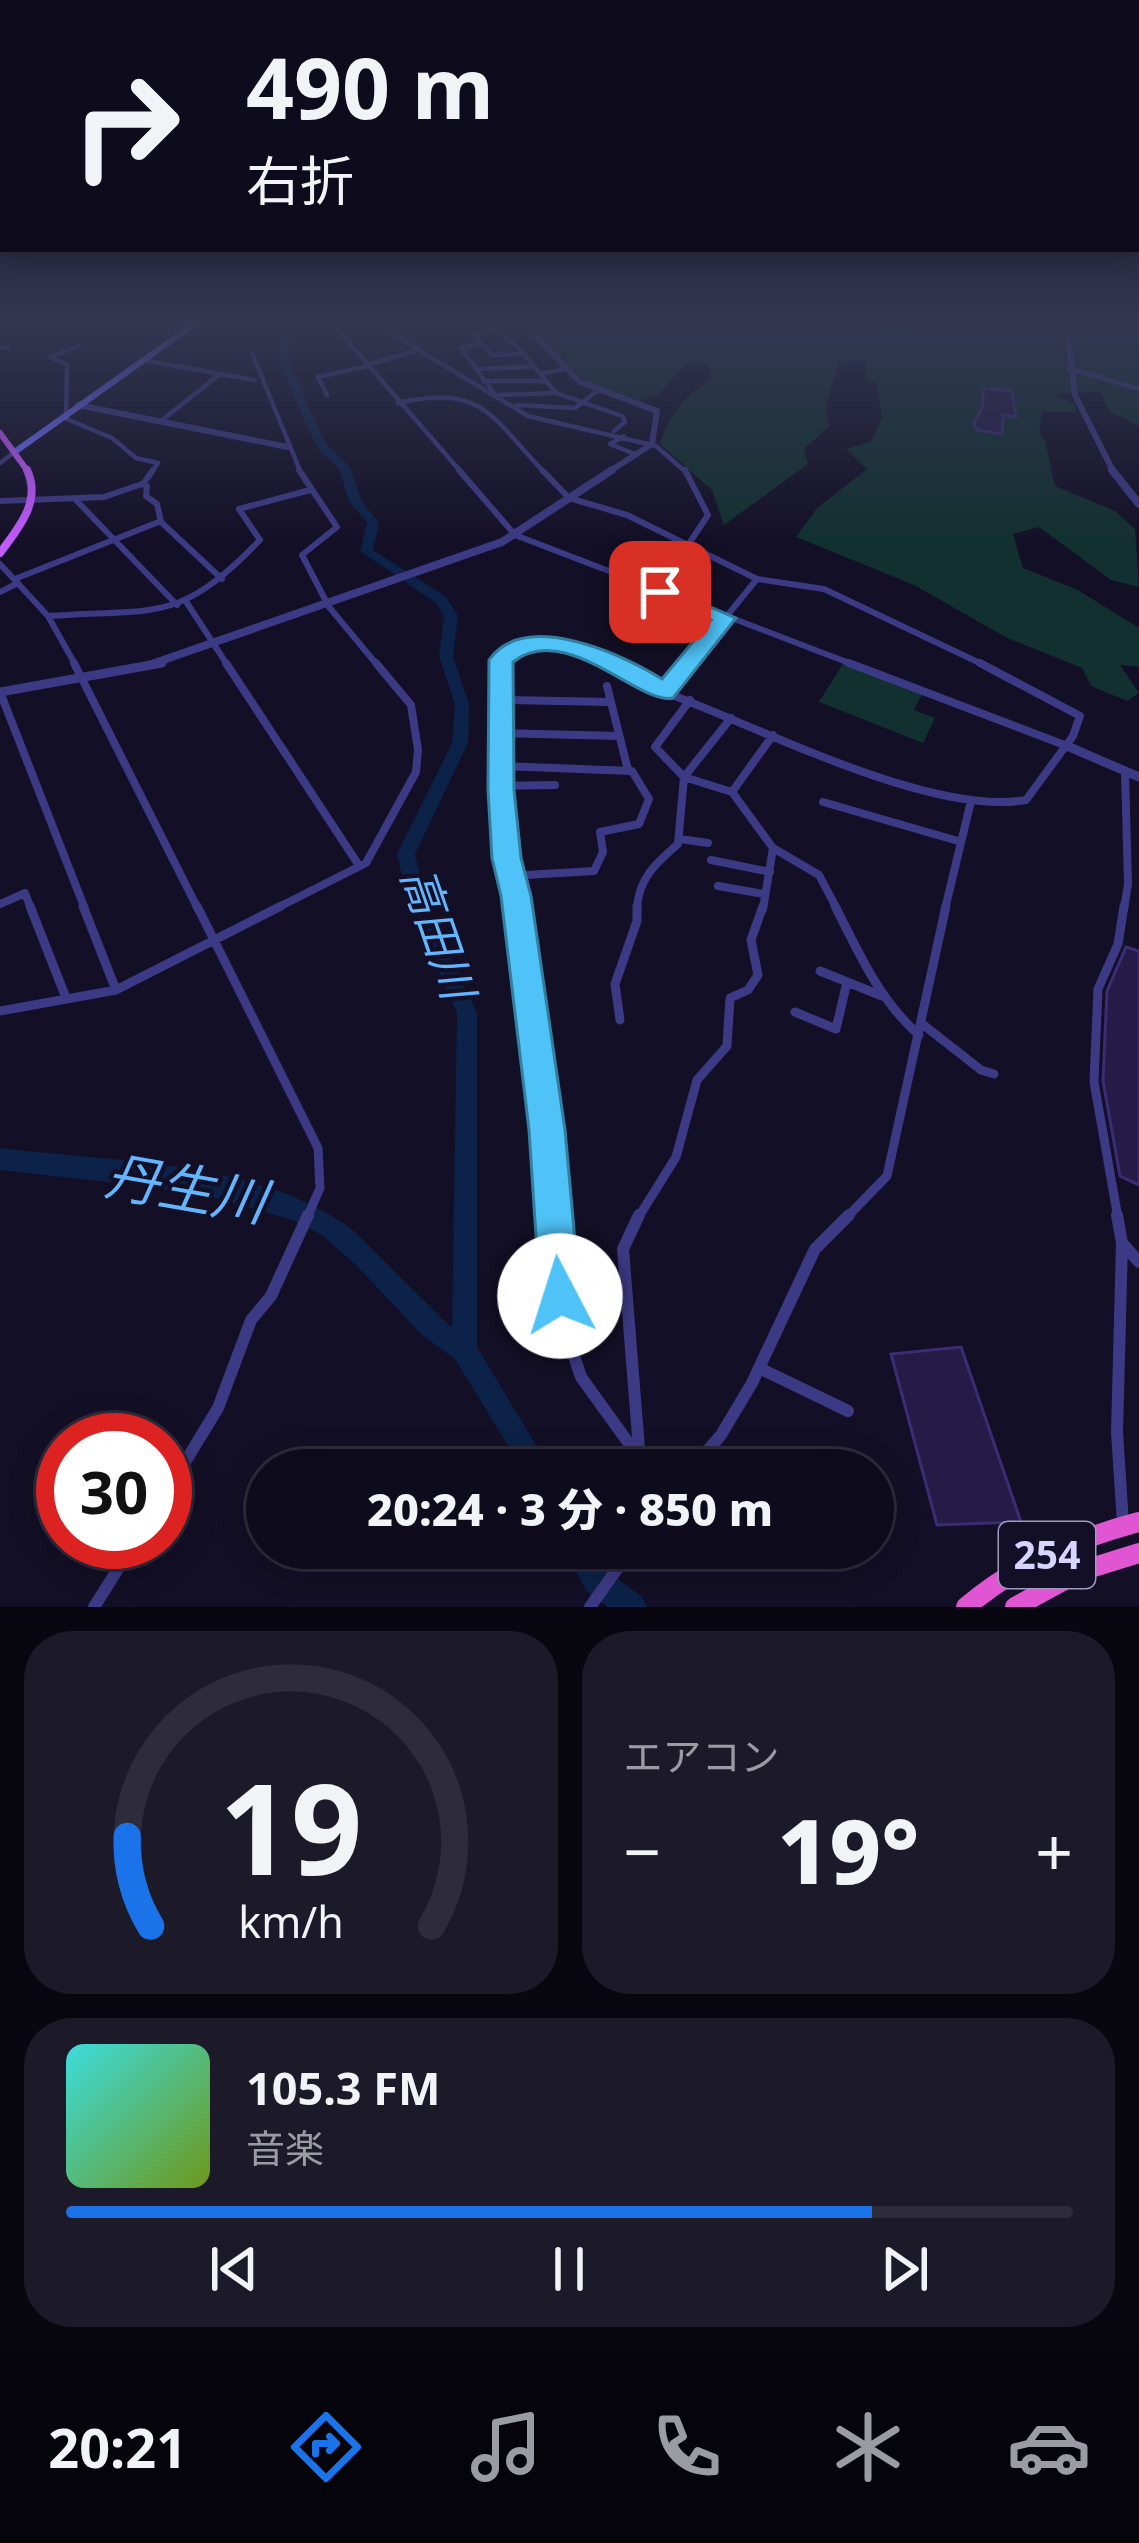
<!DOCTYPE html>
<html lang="ja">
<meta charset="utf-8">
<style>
body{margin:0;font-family:"Noto Sans","Noto Sans JP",sans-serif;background:#1c1929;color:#f1f3f6;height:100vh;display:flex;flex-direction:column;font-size:45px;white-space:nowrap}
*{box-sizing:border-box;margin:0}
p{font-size:39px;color:#9b9ba3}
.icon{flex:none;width:66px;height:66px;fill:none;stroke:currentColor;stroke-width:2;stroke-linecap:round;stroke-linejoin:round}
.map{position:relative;height:1607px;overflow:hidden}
.sheet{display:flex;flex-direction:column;gap:24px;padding:24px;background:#08060f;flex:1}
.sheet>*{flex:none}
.hud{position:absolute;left:0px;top:0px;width:1140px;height:252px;box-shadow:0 6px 30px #0003,0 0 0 3px #2e2b3b;background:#0e0b1c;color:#f1f3f6;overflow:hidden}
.speed{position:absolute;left:36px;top:1413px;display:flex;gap:24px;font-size:60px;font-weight:700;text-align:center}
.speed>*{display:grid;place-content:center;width:156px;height:156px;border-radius:50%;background:#0e0b1c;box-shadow:0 6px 30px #0003,0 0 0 3px #2e2b3b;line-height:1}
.speed .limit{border:18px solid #d22;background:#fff;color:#111}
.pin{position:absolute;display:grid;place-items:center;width:102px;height:102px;color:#fff;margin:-51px;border-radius:24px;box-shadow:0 6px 18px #0006}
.me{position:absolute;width:132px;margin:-66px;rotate:355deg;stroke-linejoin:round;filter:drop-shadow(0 0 9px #0008)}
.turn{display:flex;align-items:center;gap:42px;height:252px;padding:0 48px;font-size:54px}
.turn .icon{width:156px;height:156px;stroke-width:2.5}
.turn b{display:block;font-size:84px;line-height:102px}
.big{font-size:90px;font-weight:800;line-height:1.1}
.sheet .card{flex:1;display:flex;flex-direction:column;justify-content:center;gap:18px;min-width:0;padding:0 42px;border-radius:48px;background:#1c1929}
.sheet .dial{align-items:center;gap:0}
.dial svg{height:312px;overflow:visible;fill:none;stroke:#2e2b3b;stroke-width:7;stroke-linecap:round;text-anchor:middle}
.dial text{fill:#f1f3f6;stroke:none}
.song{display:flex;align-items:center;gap:36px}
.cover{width:144px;height:144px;border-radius:18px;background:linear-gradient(135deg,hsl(180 70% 55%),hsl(80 70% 35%))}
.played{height:12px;border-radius:6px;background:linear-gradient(90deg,#1a73e8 80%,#2e2b3b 80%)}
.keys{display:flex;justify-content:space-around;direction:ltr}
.heat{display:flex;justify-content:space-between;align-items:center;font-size:66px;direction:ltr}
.sheet .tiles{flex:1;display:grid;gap:24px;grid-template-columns:1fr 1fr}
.card:last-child{grid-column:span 2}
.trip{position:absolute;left:246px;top:1449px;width:648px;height:120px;border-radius:60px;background:#0e0b1c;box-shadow:0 6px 30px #0003,0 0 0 3px #2e2b3b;font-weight:800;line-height:120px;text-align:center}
.tab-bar{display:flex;height:192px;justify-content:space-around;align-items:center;background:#06040b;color:#9b9ba3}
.tab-bar .icon{width:84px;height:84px}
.tab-bar .selected{color:#1a73e8}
.tab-bar b{font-size:54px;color:#f1f3f6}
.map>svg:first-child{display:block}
.green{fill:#12302f}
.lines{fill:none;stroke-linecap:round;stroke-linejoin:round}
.river{fill:#0c2248;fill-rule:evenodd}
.building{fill:#241b47;stroke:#3b2d73;stroke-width:3}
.minor-far4{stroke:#3d3a85;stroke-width:4.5}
.minor-far3{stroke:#3d3a85;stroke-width:6}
.minor-far2{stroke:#3d3a85;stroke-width:8}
.minor-far1{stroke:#3d3a85;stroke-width:9}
.minor{stroke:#3d3a85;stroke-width:12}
.tertiary-far2{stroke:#3d3a85;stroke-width:6}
.tertiary-far1{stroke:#3d3a85;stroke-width:8}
.tertiary{stroke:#3d3a85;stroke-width:9}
.secondary{stroke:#6f6bff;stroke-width:6}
.primary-far1{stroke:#c25bff;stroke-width:6}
.primary{stroke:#c25bff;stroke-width:8}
.trunk{stroke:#e055d1;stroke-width:20}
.route{fill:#4fc3f7;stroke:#337fa1;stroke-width:3}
.labels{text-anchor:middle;stroke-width:9;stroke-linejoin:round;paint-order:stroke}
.shield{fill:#130f26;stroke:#9e99be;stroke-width:3}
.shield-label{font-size:39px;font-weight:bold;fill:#d9d4ff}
.water-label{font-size:45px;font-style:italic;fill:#62b6ff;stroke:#130f26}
.near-water-label{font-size:54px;font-style:italic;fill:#62b6ff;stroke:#130f26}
</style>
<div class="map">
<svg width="1139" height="1607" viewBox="0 0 1139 1607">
<rect width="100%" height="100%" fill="#130f26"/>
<path class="green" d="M496,320H888L865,326L870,333L920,320H1139V426L1110,412L1100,392L1053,394L1076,405L1075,412H1042L1039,434L1045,440L1055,486L1115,511L1135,529L1139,587L1111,580L1039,527L1013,534L1023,568L1078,590L1139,628V667L1120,665L1139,693L1127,701L1091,686L1082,668L1007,638L914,585L796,537L817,508L867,469L846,449L871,442L882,417L876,383L866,380V360L839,363L826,405L829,427L804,449L808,464L724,525L712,490L660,444C668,417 684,395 711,380L708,364L688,362L658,395L639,401L590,384L524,329Z
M844,662L923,692L914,710L935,718L923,743L819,702Z"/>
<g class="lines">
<path class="river" d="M268,320H276L292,342L288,358L317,426L328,446L350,467L361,500L379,523L373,550L446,597L458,616L453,656L469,704L468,743L415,854L427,906L477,1013V1347L551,1470H523L455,1359L422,1335L356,1265L322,1235L293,1220L216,1198L125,1184L0,1170V1148C113,1162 263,1160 355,1232L452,1328L457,1013L409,906L397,854L452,743L455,704L439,656L444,616L436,603L360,551L367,523L349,501L339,468L319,450L307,426L278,358L282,342Z
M563,1548H593L606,1570L642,1597L647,1607H608L586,1590Z"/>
</g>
<path class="building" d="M984,388L1012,391L1016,417L1003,415L1002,434L977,430L974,422L982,408Z
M1126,947L1139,951V1185L1120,1176L1103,1081L1107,991Z
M961,1347L1021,1522L937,1525L891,1354Z"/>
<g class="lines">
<path class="minor-far4" d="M329,320L462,473
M369,320L528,416L656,446L687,473
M479,344L461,348L494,393
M0,348L8,347
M252,353L301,473
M521,354L492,355L474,336L495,329L518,347L556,393L622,416L625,422L614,431
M142,360L255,380
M367,365L415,351
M1068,368L1139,389
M478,369L531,367
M540,374L564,369
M483,381H545
M327,395L318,377L368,366
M498,395L554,393
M398,403C484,384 490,416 545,473
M517,405L575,408L597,391
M66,415L67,365L50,357L78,346
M62,417L112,438L136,458L158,463L151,473
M161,421L220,374
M624,436L610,444L637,455
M0,463L16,451"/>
<path class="minor-far3" d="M299,470L337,527L302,555L329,607L378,666
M459,470L515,535L857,666
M542,470L569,498L627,515L757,579
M685,470L708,515L688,545
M143,484L153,470
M76,500L177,605
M0,501L104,497L142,484L147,486L146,496L157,504L161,522L222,579
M0,564L48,616L76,666
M15,579L161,521
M757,579L824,589L986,666
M0,592L18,583
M187,603L228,666
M48,616C157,608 178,625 260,540L239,509L310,490
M501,666V660C538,633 578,647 616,666
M686,666L757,579"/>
<path class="minor-far2" d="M74,663L198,909
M226,663L358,864
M501,663L507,858L518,909
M610,663L664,692
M688,663L664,692C758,726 930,817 1026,800L1073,736L1080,716L980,663
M849,663L1067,746
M607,686L628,770
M0,692L85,909
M503,700L610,702
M690,700L655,747L684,777L732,792L773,848L819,875L837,909
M502,733L619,736
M502,766L632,771L649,799L639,824L600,832L603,852L594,871L509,876
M501,786L555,785
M732,792L773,735
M823,802L958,841
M680,839L708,843
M711,860L770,872
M718,886L764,894
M0,904L25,893L31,909
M275,909L366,863L416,772L418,750L411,705L376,663
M637,909C638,879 656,863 678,844L684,777L731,718
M763,909L773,848
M945,909L971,801
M1124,909L1128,884L1125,771"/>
<path class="minor-far1" d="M30,906L66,998
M83,906L116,990
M197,906L318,1148L320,1188L307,1218
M517,906L556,1218
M835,906C859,953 879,1000 919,1035
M820,971L882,996
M0,1011L116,990L281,906
M795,1012L836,1029L847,982
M620,1020L615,984L637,921V906
M921,1023L981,1070L994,1074
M638,1218L676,1157L697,1080L727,1046L730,998L748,990L758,975L751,940L763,906
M846,1218L887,1176L946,906
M1118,1218L1094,1082L1098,989L1118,944L1124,906"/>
<path class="minor" d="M555,1215L567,1335L581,1377L648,1470
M639,1215L623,1249L640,1461
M1117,1215L1122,1243L1117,1432L1123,1524
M1123,1244L1139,1262
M759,1368L848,1411
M691,1470L721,1435L752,1383L815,1249L849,1215
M165,1495L218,1408L251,1320L271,1296L308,1215
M94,1607L135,1542
M590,1607L632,1548"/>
<path class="tertiary-far2" d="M520,320L580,382L657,411L652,444L607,473
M1066,320L1075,395L1114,473
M78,405L288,447"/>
<path class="tertiary-far1" d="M1112,470L1139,504
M146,666L502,542L612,470"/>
<path class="tertiary" d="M0,692L162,663
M1067,746L1139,777"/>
<path class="secondary" d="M16,451L200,320"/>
<path class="primary-far1" d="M0,433L29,473"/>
<path class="primary" d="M0,553C18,528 42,502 27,470"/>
<path class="trunk" d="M966,1607C1017,1564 1075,1539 1139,1522
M1015,1607L1081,1571L1139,1553"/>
</g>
<linearGradient id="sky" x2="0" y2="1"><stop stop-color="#0a0815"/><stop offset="0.59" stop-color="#333752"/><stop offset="1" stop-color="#333752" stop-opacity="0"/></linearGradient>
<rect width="1139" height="545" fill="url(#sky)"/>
<path class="route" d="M660,585L736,618L673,698C640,706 565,620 513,662L514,790L521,858L531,896L565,1130L580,1296L575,1310L560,1316L546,1310L540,1296L529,1130L501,896L492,858L488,790L489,660C525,609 621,654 662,679L711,620L652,596V587Z"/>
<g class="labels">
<rect class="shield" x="999" y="1522" width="96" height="66" rx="9"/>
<g class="shield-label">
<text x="1047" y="1569">254</text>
</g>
<g class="water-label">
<text transform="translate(438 933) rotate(71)" y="16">高田川</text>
</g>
<g class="near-water-label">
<text transform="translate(186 1189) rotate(10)" y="19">丹生川</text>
</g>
</g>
</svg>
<div class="speed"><div class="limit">30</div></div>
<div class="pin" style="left:660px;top:592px;background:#d93025"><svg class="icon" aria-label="arrive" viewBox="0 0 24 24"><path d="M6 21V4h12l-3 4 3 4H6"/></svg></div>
<svg class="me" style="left:560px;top:1296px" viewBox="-20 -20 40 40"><circle r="19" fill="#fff"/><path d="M0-13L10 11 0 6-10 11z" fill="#4fc3f7"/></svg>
<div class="trip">20:24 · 3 分 · 850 m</div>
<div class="hud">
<div class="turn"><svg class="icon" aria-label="right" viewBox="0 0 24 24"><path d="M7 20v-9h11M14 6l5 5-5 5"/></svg><div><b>490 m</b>右折</div></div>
</div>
</div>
<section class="sheet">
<div class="tiles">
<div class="card dial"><svg viewBox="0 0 100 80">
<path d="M14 69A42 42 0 1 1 86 69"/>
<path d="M14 69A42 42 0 0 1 8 46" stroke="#1a73e8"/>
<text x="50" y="56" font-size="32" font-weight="700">19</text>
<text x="50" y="72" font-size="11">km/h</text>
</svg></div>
<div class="card"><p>エアコン</p>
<div class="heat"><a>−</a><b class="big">19°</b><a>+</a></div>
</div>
<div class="card">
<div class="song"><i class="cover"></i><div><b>105.3 FM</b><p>音楽</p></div></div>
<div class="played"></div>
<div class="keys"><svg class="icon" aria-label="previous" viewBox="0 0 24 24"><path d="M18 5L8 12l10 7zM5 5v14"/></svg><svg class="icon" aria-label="pause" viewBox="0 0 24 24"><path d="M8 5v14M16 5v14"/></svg><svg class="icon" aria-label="next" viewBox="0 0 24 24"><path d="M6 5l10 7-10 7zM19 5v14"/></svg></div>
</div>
</div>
</section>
<nav class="tab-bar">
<b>20:21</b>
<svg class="icon selected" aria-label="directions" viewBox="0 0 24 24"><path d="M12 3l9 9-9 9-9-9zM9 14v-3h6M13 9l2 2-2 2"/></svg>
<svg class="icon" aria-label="music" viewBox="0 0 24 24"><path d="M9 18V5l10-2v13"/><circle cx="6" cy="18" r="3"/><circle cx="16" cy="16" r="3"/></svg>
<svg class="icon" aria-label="phone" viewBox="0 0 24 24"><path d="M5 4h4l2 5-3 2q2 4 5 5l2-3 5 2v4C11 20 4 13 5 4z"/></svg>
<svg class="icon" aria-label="climate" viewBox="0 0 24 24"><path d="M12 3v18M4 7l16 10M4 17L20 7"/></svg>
<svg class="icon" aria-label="car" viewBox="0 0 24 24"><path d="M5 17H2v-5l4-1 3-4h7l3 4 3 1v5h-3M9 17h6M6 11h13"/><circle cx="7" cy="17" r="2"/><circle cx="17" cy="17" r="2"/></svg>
</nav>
